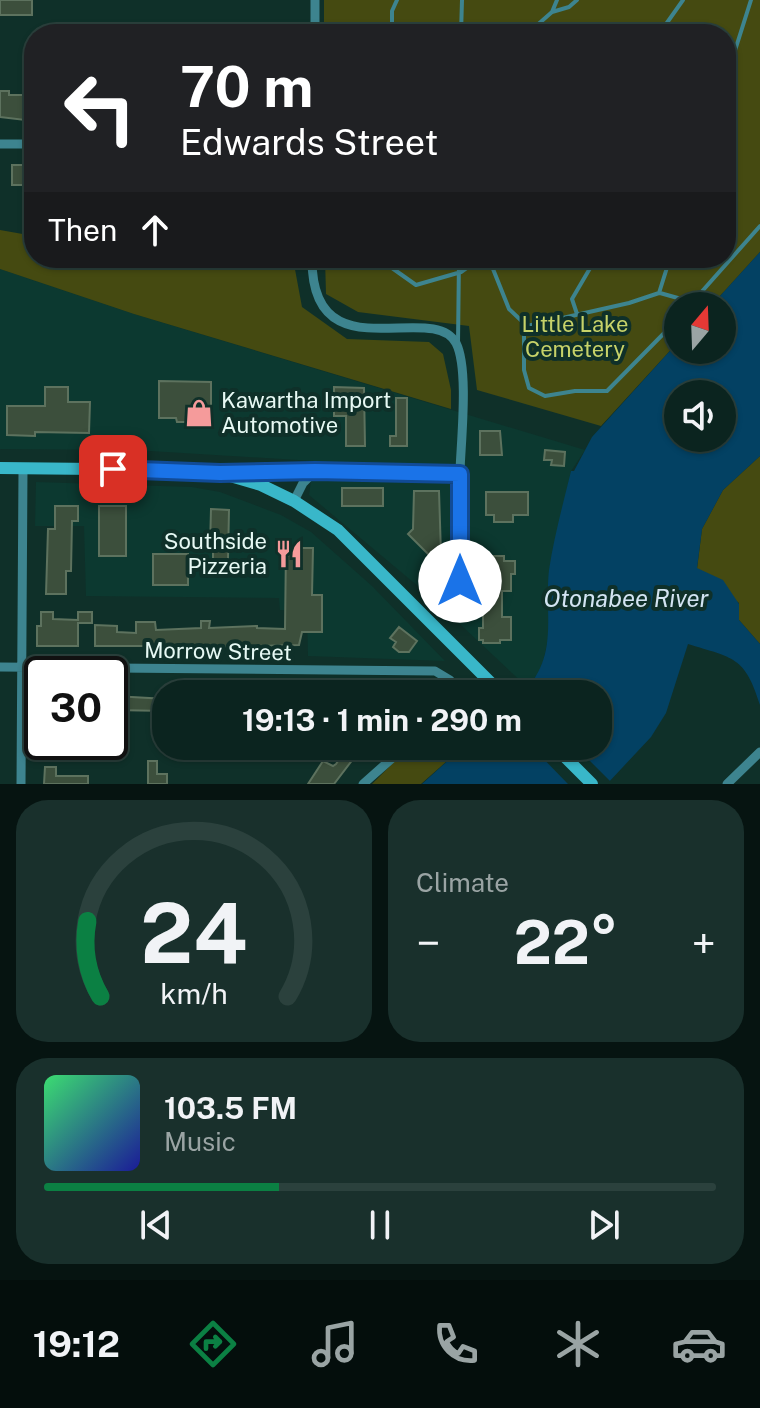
<!DOCTYPE html>
<meta charset="utf-8">
<style>
body{margin:0;font-family:"Public Sans",sans-serif;background:#19302c;color:#f1f3f6;height:100vh;display:flex;flex-direction:column;font-size:30px;white-space:nowrap}
*{box-sizing:border-box;margin:0}
p{font-size:26px;color:#9aa4a4}
.icon{flex:none;width:44px;height:44px;fill:none;stroke:currentColor;stroke-width:2;stroke-linecap:round;stroke-linejoin:round}
.map{position:relative;height:784px;overflow:hidden}
.drawer{display:flex;flex-direction:column;gap:16px;padding:16px;background:#061411;flex:1}
.drawer>*{flex:none}
.guide{position:absolute;left:24px;top:24px;width:712px;height:244px;border-radius:32px;box-shadow:0 2px 6px #0004,0 0 0 2px #2b413d;background:#202124;color:#fff;overflow:hidden}
.needle{width:52px;rotate:19deg}
.tools{position:absolute;left:664px;top:292px;display:grid;gap:16px}
.tools a{display:grid;place-items:center;width:72px;height:72px;border-radius:50%;background:#0b241f;box-shadow:0 2px 6px #0004,0 0 0 2px #2b413d;font-size:40px}
.speed{position:absolute;left:24px;top:656px;display:flex;gap:16px;font-size:40px;font-weight:700;text-align:center}
.speed>*{display:grid;place-content:center;width:104px;height:104px;border-radius:50%;background:#0b241f;box-shadow:0 2px 6px #0004,0 0 0 2px #2b413d;line-height:1}
.speed .limit{border:4px solid #111;border-radius:12px;background:#fff;color:#111}
.pin{position:absolute;display:grid;place-items:center;width:68px;height:68px;color:#fff;margin:-34px;border-radius:16px;box-shadow:0 4px 12px #0006}
.me{position:absolute;width:88px;margin:-44px;rotate:0deg;stroke-linejoin:round;filter:drop-shadow(0 0 6px #0008)}
.turn{display:flex;align-items:center;gap:28px;height:168px;padding:0 24px;font-size:36px}
.turn .icon{width:104px;height:104px;stroke-width:2.5}
.turn b{display:block;font-size:56px;line-height:68px}
.then{display:flex;align-items:center;height:76px;padding:0 24px;background:#0003;gap:16px;font-size:30px}
.big{font-size:60px;font-weight:700;line-height:1.1}
.drawer .widget{flex:1;display:flex;flex-direction:column;justify-content:center;gap:12px;min-width:0;padding:0 28px;border-radius:32px;background:#19302c}
.drawer .dial{align-items:center;gap:0}
.dial svg{height:208px;overflow:visible;fill:none;stroke:#2b413d;stroke-width:7;stroke-linecap:round;text-anchor:middle}
.dial text{fill:#f1f3f6;stroke:none}
.song{display:flex;align-items:center;gap:24px}
.cover{width:96px;height:96px;border-radius:12px;background:linear-gradient(135deg,hsl(140 70% 55%),hsl(240 70% 35%))}
.played{height:8px;border-radius:4px;background:linear-gradient(90deg,#0b8043 35%,#2b413d 35%)}
.keys{display:flex;justify-content:space-around;direction:ltr}
.heat{display:flex;justify-content:space-between;align-items:center;font-size:44px;direction:ltr}
.drawer .tiles{flex:1;display:grid;gap:16px;grid-template-columns:1fr 1fr}
.widget:last-child{grid-column:span 2}
.trip{position:absolute;left:152px;top:680px;width:460px;height:80px;border-radius:32px;background:#0b241f;box-shadow:0 2px 6px #0004,0 0 0 2px #2b413d;font-weight:700;line-height:80px;text-align:center}
.menu{display:flex;height:128px;justify-content:space-around;align-items:center;background:#040e0c;color:#9aa4a4}
.menu .icon{width:56px;height:56px}
.menu .current{color:#0b8043}
.menu b{font-size:36px;color:#f1f3f6}
.map>svg:first-child{display:block}
.built{fill:#0c3930}
.green{fill:#454a11}
.water{fill:#034163;fill-rule:evenodd}
.pier{fill:#0f3029}
.building{fill:#3c4f3c;stroke:#5d725e;stroke-width:2}
.lines{fill:none;stroke-linecap:round;stroke-linejoin:round}
.lane{stroke:#3d848f;stroke-width:4}
.street{stroke:#3d848f;stroke-width:9}
.secondary{stroke:#39b7c9;stroke-width:12}
.route-casing{stroke:#114b97;stroke-width:20}
.route{stroke:#1a73e8;stroke-width:14}
.labels{text-anchor:middle;stroke-width:8;stroke-linejoin:round;paint-order:stroke}
.park-label{font-size:22px;fill:#c7d269;stroke:#0f3029}
.poi-label{font-size:22px;fill:#e7f9f4;stroke:#0f3029;text-anchor:start}
.street-label{font-size:22px;fill:#e7f9f4;stroke:#0f3029}
.water-label{font-size:24px;font-style:italic;fill:#d3e4f2;stroke:#0f3029}
</style>
<div class="map">
<svg width="760" height="784" viewBox="0 0 760 784">
<rect width="100%" height="100%" fill="#0f3029"/>
<path class="built" d="M0,269L134,314L585,450L571,471L549,572L550,629L542,667L528,688L431,597L309,495L314,461L134,450L0,449Z
M36,482L192,487L220,492L281,515L311,532L372,586L445,661L308,656L307,611L280,610L279,598L86,596L84,526H35Z"/>
<path class="green" d="M324,0H760V252L711,306H678V342L601,426L477,390L469,326L358,312L326,294L325,258H726V34H324Z
M0,230L34,236V258H219L228,269L294,264L302,307L347,339L429,342L443,354L451,390V409L134,314L0,269Z
M760,456V644L739,620V603L697,569L702,529L723,490Z
M410,746H464L421,784H372Z"/>
<path class="water" d="M760,252V456L723,490L702,529L697,568L723,580L739,604V620L760,644V705C745,656 733,658 688,644L666,713L651,737L607,784H422L464,746H598V694H521C560,658 544,615 549,570C554,537 563,504 571,471H574L592,437L678,342V350H722V306H711ZM678,394H722V438H678Z"/>
<path class="pier" d="M531,746H575L613,784H568Z"/>
<path class="building" d="M0,0H32V15H0Z
M0,91H9V95H34V113H28L25,120L0,117Z
M12,165H25V173H33V185H12Z
M159,381L211,382V422H177L176,418H159Z
M45,387H68V402H90L89,433L35,432V436L7,435V406H45Z
M334,387L364,388L365,446H346V416H334Z
M396,398H407V446H390V436H396Z
M480,431H500L502,455H480Z
M545,450L565,452L564,466L551,465L552,460H544Z
M342,488H383V506H342Z
M414,491H439L441,554H428L408,534L413,529Z
M486,492H528V515H513V522H494V515H486Z
M55,506H78V521H72L71,571H66V594H46L48,529H55Z
M99,506H126V556H99Z
M211,509L229,510L228,559H213V547H210Z
M286,548H313L312,595H322V632H302L299,645L207,647V650H160V646H95V625L117,626V632L136,633V622H155L156,630L201,628V621H210L209,628L257,626V628L285,629Z
M153,554H188V585H153Z
M490,556H504V561H515V574H511V591H502V617H511V640H500V643H483V640H479V628H483V604H491Z
M41,612H53V619L78,620V612H92V623H78V646H37V626H41Z
M399,627L417,641L409,652H399L393,647L396,642L390,638Z
M114,696L166,699V711L114,710Z
M348,746H363L334,784H308L323,761L333,766L336,764Z
M148,761H157V774H167V784H148Z
M45,767H56V776H88V784H44Z"/>
<g class="lines">
<path class="lane" d="M552,12L569,7L577,0
M392,34V11L397,0
M461,34L462,0
M527,34L552,12L557,0
M659,34L683,0
M726,79L751,0
M390,258L392,268L416,285L461,272L475,262L489,259L509,309L527,326L629,303L659,293L670,258
M660,293L692,302
M689,306L760,226
M577,314L572,299L596,258
M524,325V370L529,388L545,396L575,391H607L678,319
M458,343L459,258"/>
<path class="street" d="M315,34V0
M0,144H34
M312,258C311,376 432,299 456,343C469,368 461,441 460,471C459,508 460,544 460,581L454,597
M228,472L460,474
M294,501L303,483L315,471
M0,667L435,671L450,680L456,690L455,694
M21,784L23,469
M363,784L406,746
M727,784L760,752"/>
<path class="secondary" d="M0,468L194,470L220,473L261,485L294,501L338,530L502,694
M554,746L592,784"/>
</g>
<g class="lines">
<defs>
<path id="route" d="M113,469L220,473L315,471L460,474V581"/>
</defs>
<use href="#route" class="route-casing"/>
<use href="#route" class="route"/>
</g>
<defs>
<symbol id="shop-bare" viewBox="-9 -9 18 18"><path d="M-5-2.5h2.3a2.7 3.5 0 0 1 5.4 0H5L5.5 6h-11ZM-1.5-2.5h3a1.5 2.3 0 0 0-3 0Z" fill="#f59b9b" stroke="#0f3029" stroke-width="2.5" paint-order="stroke"/></symbol>
<symbol id="restaurant-bare" viewBox="-9 -9 18 18"><path d="M-5-6h1v4h1v-4h1v4h1v-4h1v5L-1.5 .5V6h-2V.5L-5-1ZM5-6V6H3V1.5H1.5Q1.5-4 5-6Z" fill="#f59b9b" stroke="#0f3029" stroke-width="2.5" paint-order="stroke"/></symbol>
</defs>
<g fill-rule="evenodd">
<use href="#shop-bare" x="179" y="393" width="40" height="40"/>
<use href="#restaurant-bare" x="269" y="534" width="40" height="40"/>
</g>
<g class="labels">
<g class="park-label">
<text x="575" y="332">Little Lake<tspan x="575" dy="25">Cemetery</tspan></text>
</g>
<g class="poi-label">
<text x="221" y="408">Kawartha Import<tspan x="221" dy="25">Automotive</tspan></text>
<text x="267" y="549" text-anchor="end">Southside<tspan x="267" dy="25">Pizzeria</tspan></text>
</g>
<g class="street-label">
<text transform="translate(218 651) rotate(1)" y="8">Morrow Street</text>
</g>
<g class="water-label">
<text x="626" y="607">Otonabee River</text>
</g>
</g>
</svg>
<div class="tools">
<a><svg class="needle" viewBox="-14 -14 28 28"><path d="M0-13l5 13h-10z" fill="#e53935"/><path d="M0 13l5-13h-10z" fill="#9aa4a4"/></svg></a>
<a><svg class="icon" aria-label="sound" viewBox="0 0 24 24"><path d="M4 9h4l5-4v14l-5-4H4zM17 9q2 3 0 6"/></svg></a>
</div>
<div class="speed"><div class="limit">30</div></div>
<div class="pin" style="left:113px;top:469px;background:#d93025"><svg class="icon" aria-label="arrive" viewBox="0 0 24 24"><path d="M6 21V4h12l-3 4 3 4H6"/></svg></div>
<svg class="me" style="left:460px;top:581px" viewBox="-20 -20 40 40"><circle r="19" fill="#fff"/><path d="M0-13L10 11 0 6-10 11z" fill="#1a73e8"/></svg>
<div class="trip">19:13 · 1 min · 290 m</div>
<div class="guide">
<div class="turn"><svg class="icon" aria-label="left" viewBox="0 0 24 24"><path d="M17 20v-9H6M10 6l-5 5 5 5"/></svg><div><b>70 m</b>Edwards Street</div></div>
<div class="then">Then<svg class="icon" aria-label="ahead" viewBox="0 0 24 24"><path d="M12 20V5M6 11l6-6 6 6"/></svg></div>
</div>
</div>
<section class="drawer">
<div class="tiles">
<div class="widget dial"><svg viewBox="0 0 100 80">
<path d="M14 69A42 42 0 1 1 86 69"/>
<path d="M14 69A42 42 0 0 1 9 40" stroke="#0b8043"/>
<text x="50" y="56" font-size="32" font-weight="700">24</text>
<text x="50" y="72" font-size="11">km/h</text>
</svg></div>
<div class="widget"><p>Climate</p>
<div class="heat"><a>−</a><b class="big">22°</b><a>+</a></div>
</div>
<div class="widget">
<div class="song"><i class="cover"></i><div><b>103.5 FM</b><p>Music</p></div></div>
<div class="played"></div>
<div class="keys"><svg class="icon" aria-label="previous" viewBox="0 0 24 24"><path d="M18 5L8 12l10 7zM5 5v14"/></svg><svg class="icon" aria-label="pause" viewBox="0 0 24 24"><path d="M8 5v14M16 5v14"/></svg><svg class="icon" aria-label="next" viewBox="0 0 24 24"><path d="M6 5l10 7-10 7zM19 5v14"/></svg></div>
</div>
</div>
</section>
<nav class="menu">
<b>19:12</b>
<svg class="icon current" aria-label="directions" viewBox="0 0 24 24"><path d="M12 3l9 9-9 9-9-9zM9 14v-3h6M13 9l2 2-2 2"/></svg>
<svg class="icon" aria-label="music" viewBox="0 0 24 24"><path d="M9 18V5l10-2v13"/><circle cx="6" cy="18" r="3"/><circle cx="16" cy="16" r="3"/></svg>
<svg class="icon" aria-label="phone" viewBox="0 0 24 24"><path d="M5 4h4l2 5-3 2q2 4 5 5l2-3 5 2v4C11 20 4 13 5 4z"/></svg>
<svg class="icon" aria-label="climate" viewBox="0 0 24 24"><path d="M12 3v18M4 7l16 10M4 17L20 7"/></svg>
<svg class="icon" aria-label="car" viewBox="0 0 24 24"><path d="M5 17H2v-5l4-1 3-4h7l3 4 3 1v5h-3M9 17h6M6 11h13"/><circle cx="7" cy="17" r="2"/><circle cx="17" cy="17" r="2"/></svg>
</nav>
